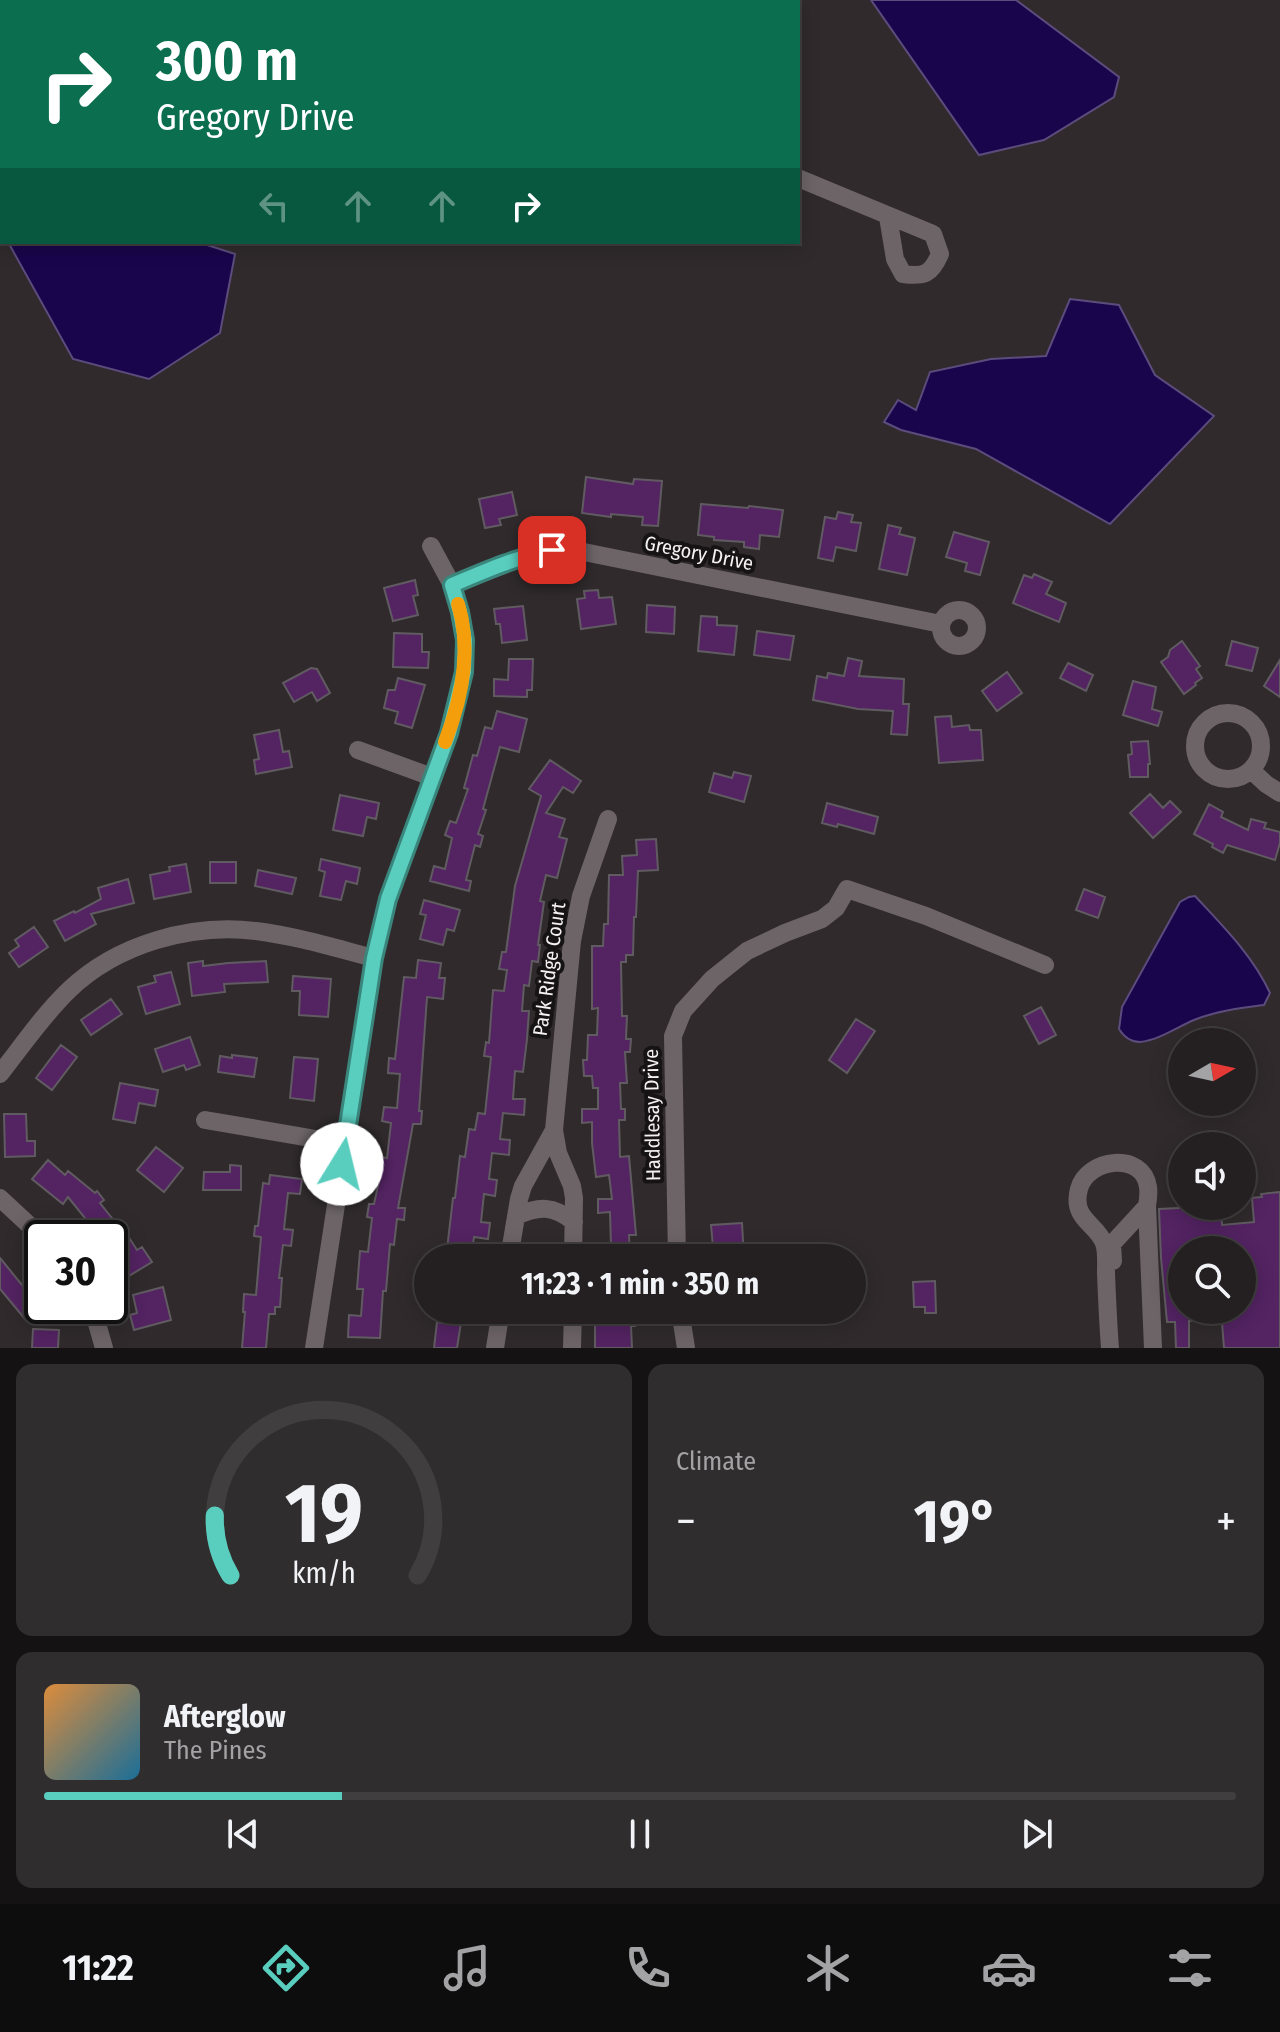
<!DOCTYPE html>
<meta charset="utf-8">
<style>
body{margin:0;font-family:"Fira Sans Condensed",sans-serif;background:#302d2e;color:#f1f3f6;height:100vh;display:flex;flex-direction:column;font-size:30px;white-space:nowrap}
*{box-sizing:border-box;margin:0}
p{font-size:26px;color:#a3a3a5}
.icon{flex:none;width:44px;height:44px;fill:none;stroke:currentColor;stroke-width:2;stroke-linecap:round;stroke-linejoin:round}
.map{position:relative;height:1348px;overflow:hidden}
.details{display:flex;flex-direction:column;gap:16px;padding:16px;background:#141212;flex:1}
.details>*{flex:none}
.top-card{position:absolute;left:0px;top:0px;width:800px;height:244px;box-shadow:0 4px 20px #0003,0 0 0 2px #413e3f;background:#0b6e4f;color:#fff;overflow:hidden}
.needle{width:52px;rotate:81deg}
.controls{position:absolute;left:1168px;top:1028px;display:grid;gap:16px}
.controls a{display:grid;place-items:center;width:88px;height:88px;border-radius:50%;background:#242021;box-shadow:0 4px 20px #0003,0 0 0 2px #413e3f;font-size:40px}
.speed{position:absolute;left:24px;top:1220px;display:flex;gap:16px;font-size:40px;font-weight:700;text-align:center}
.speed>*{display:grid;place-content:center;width:104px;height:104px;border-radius:50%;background:#242021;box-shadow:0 4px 20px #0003,0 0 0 2px #413e3f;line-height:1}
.speed .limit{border:4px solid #111;border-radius:12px;background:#fff;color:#111}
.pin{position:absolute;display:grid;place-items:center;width:68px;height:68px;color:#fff;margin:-34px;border-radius:16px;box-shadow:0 4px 12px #0006}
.me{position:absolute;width:88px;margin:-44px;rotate:9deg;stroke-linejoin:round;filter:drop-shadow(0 0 6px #0008)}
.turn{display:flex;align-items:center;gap:28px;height:168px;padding:0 24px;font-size:36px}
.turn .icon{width:104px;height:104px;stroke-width:2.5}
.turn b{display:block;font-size:56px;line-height:68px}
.lanes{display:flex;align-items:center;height:76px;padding:0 24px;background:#0003;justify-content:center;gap:40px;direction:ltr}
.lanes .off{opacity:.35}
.big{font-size:60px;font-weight:700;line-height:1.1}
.details .card{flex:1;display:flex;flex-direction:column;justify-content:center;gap:12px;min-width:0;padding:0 28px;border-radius:16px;background:#302d2e}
.details .dial{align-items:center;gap:0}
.dial svg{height:208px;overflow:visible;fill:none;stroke:#413e3f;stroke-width:7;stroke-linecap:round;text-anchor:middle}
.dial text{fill:#f1f3f6;stroke:none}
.song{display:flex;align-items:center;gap:24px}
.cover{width:96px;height:96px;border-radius:12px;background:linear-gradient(135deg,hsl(30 70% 55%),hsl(200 70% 35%))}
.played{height:8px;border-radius:4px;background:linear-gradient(90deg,#59cebf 25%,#413e3f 25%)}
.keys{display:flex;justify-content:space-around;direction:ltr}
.heat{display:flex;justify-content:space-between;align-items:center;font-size:44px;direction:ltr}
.details .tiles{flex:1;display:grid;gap:16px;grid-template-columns:1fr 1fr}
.card:last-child{grid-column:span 2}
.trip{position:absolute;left:414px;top:1244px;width:452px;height:80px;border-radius:40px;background:#242021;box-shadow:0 4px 20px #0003,0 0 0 2px #413e3f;font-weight:700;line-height:80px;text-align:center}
.dock{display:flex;height:128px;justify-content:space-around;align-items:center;background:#0e0d0d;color:#a3a3a5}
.dock .icon{width:56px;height:56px}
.dock .current{color:#59cebf}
.dock b{font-size:36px;color:#f1f3f6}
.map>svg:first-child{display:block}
.water{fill:#19054b;stroke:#5b4c7d;stroke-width:2}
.building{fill:#532362;stroke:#605b61;stroke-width:2}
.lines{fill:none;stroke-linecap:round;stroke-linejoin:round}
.minor{stroke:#6c6467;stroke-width:18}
.route-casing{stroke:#3a867c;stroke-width:20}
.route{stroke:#59cebf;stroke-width:14}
.slow{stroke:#f59e0b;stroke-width:14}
.labels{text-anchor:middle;stroke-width:8;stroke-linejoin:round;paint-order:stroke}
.street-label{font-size:20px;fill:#f5f1f3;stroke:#161315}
</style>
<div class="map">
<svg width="1280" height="1348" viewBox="0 0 1280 1348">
<rect width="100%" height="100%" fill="#302a2c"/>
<path class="water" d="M871,0H1016L1119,77L1114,97L1044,140L979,155Z
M8,242H198L235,254L220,333L149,379L73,359Z
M1070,299L1119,305L1155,375L1214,416L1110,524L976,449L901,430L884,422L898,400L916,410L930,372L991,359L1046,356Z
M1195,896C1223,926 1253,956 1270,993L1264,1005C1241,1008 1216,1011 1194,1020C1177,1027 1159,1040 1140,1042C1131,1042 1124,1037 1119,1029L1122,1007L1180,902L1189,897Z"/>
<path class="building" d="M586,477L633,484L634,479L662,481L658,526L642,525L643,517L611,514V517L582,513Z
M512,492L517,515L499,519L501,525L485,528L479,499Z
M701,504L748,508L749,506L783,510L779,537L760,535L759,549L744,547V542L714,540V537L698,535Z
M838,512L853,515L851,522L861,523L856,551L836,547L833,561L818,558L825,517L836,519Z
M888,525L901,528L899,534L915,538L907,575L879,569Z
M954,532L989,542L980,575L965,571L967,563L946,557Z
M1034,574L1052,582L1046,594L1066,603L1059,622L1013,603L1024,575L1032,578Z
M415,580L418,595L413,596L418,615L393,621L384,588Z
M598,590L599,598L612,597L616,624L581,629L577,599L585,598L584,591Z
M647,605L675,607L674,634L646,632Z
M523,606L527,640L502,643L500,624H496L494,609Z
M701,616L717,617V625L737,626L734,655L698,651Z
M757,631L794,636L790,660L754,655Z
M394,633L422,634V652H429L428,668L393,667Z
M1182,641L1200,666L1196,669L1202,678L1195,683L1196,685L1184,694L1161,662L1168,657L1170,650Z
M1232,641L1258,648L1252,671L1226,665Z
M848,658L862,661L859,676L904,679L903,704H909L907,735L891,734L893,711L858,709L813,700L817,676L827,678L828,673L844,676Z
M509,659H533L532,690H527V697L494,696V679L508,680Z
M1280,660V697L1264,686Z
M1068,663L1093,675L1086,691L1060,678Z
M311,668L317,669L330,693L317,701L312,692L294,702L283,683Z
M1007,672L1022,693L997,711L982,691Z
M398,678L425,685L412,728L395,723L398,712L384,708L388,690H395Z
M1133,681L1156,687L1152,709L1162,712L1158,726L1123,715Z
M497,711L527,719L519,752L500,747L483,809L486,810L478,834L483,836L480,847L475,845L466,880L471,881L469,891L430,881L434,866L445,869L452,838L445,835L450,821L456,823L468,789L464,788L473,755L477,756L485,727L492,729Z
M951,716L952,727L969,725L970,730H981L983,760L939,763L935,717Z
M279,730L283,752L289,751L292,767L256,774L254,760L259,759L254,735Z
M1148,741L1150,764H1148V777H1130L1128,755L1132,754L1131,742Z
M550,760L581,781L573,793L563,787L546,813L565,819L559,837L567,839L557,878L546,875L540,901L544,902L538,945H540L538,962L532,961L529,986L524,985L522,1011H529L527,1039L523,1072L515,1071L513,1099H525L524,1115L503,1113L500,1139L510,1140L509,1155L492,1153L489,1179L497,1180L495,1196L484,1194L481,1222L490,1223L488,1239L474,1237L471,1258H446L453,1198H455L460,1156L465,1157L469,1129L475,1130L478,1113L485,1114L491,1057L484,1056L486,1042L489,1043L493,990L504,991L507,970L499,969L502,952H506L515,886L541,796L529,789Z
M734,772L751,776L744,802L709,792L714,773L732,778Z
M1150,794L1163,808L1170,801L1181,812L1153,838L1130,813Z
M340,795L379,803L376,819L367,817L363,836L333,830Z
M827,803L878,817L874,834L838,824L837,827L822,823Z
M1209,804L1223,812L1221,817L1248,830L1251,819L1266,823L1264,828L1280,832V843L1275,860L1227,845L1223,853L1212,847L1213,844L1194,834Z
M656,839L658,870L638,871L636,917H634L633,955H626V962H621L622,1016H627L626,1039H631L630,1052H625L627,1083H620L621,1109H625V1120H619L620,1157L629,1156L636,1235H629L630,1258H604V1246H611L610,1212L598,1213V1199H612L609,1175L596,1177L592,1143V1122L582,1123V1109H598V1088H593L592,1076H584L583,1060H587L588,1035H597L598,1008L592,1009V946H603L604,924H608L609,875H623L622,856L637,855L636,840Z
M321,859L360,868L357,884L346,881L341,900L320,896L325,872L319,870Z
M210,862H236V883H210Z
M186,864L191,892L154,899L150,875L170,871L169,867Z
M258,870L296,878L292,894L255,886Z
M128,879L134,903L91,914L96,924L65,941L54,921L74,911L75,913L101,899L98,888Z
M1084,889L1105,897L1098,918L1076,910Z
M424,900L460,910L454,931L447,929L443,945L420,939L426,915L420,914Z
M34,927L48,947L19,967L9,953L19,946L15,940Z
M418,960L441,963L439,978H445L443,999L427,997L419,1111H422L421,1124H413L398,1208H405L404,1220L397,1219L394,1245L390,1244L386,1291H383L380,1338L348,1337L349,1315L361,1316L363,1289H357L360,1251L368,1252L372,1218L367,1217L369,1204H374L381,1172L372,1170L375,1156L387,1158L391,1123L382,1121L384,1107L397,1108L400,1074L388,1073L389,1058L395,1059L404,977L416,978Z
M203,961V966L228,963L266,961L268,982L224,984L225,992L192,996L188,963Z
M171,972L180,1004L146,1014L138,987L156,982L154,976Z
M293,976L331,979L328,1017L299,1015L300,991H292Z
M111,999L122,1014L91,1035L81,1020Z
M1041,1007L1056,1035L1039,1044L1024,1016Z
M856,1019L875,1031L847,1073L829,1060Z
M190,1037L200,1065L186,1070L184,1065L163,1072L155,1049Z
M61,1045L77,1057L52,1090L36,1078Z
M232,1055L257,1058L254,1077L218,1072L220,1056L232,1058Z
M294,1057L318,1059L314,1101L290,1098Z
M120,1083L158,1090L155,1106L139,1103L135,1123L113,1119Z
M4,1114H26L27,1141H35V1156L5,1157Z
M156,1147L183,1168L164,1192L137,1170Z
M48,1160L65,1175L68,1171L95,1193L97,1191L104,1200L100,1203L115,1222L94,1238H90L82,1228L89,1223L68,1197L63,1204L32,1179Z
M230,1165L241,1166V1190H203L204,1172H230Z
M270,1175L302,1179L300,1194L288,1193L284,1229L293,1230L291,1246L283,1245L279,1278H282L280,1307H275V1314H269L266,1348H242L245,1312H243L244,1294L256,1295L261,1237L254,1236L255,1226H258L263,1183L269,1184Z
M1280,1192V1348H1224L1221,1310H1242V1250H1182V1310H1221V1318L1189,1321V1348H1176L1175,1322H1167L1161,1258L1159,1209L1221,1206L1222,1225L1254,1222L1252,1198L1262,1197L1261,1194Z
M742,1223L744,1258H714L711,1225Z
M128,1236L137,1250L142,1247L152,1262L124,1279H119L113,1269L118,1266L110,1252V1247Z
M0,1258L40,1307L25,1319L0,1289Z
M935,1281L936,1313H925V1307H914L913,1282Z
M163,1287L171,1320L134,1330L130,1315L137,1313L133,1295Z
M444,1310H463L457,1348H434L437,1322L443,1323Z
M595,1310H635V1326H631L632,1348H595Z
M33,1329L59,1330L58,1348H32Z"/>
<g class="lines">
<path class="minor" d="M504,0V2
M798,178L933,234L940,254C931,274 925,277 903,274L895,259L888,217
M452,585L529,555L552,550L579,551L941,624
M941 628a18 18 0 1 1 36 0a18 18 0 1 1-36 0Z
M1195 746a33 33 0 1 1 66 0a33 33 0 1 1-66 0Z
M358,750L432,777
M1251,770L1266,784L1280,793
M0,1074C22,1046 43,1015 69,990C117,944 191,923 256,931C296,936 335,948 374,958
M205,1120L345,1144
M0,1198L43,1238
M516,1216C539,1206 553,1205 574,1222
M509,1258L519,1199L523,1186L554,1130
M573,1258L574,1198L572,1186L558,1153L554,1130L572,941L581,896L608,819
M677,1258L673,1036L683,1011L712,979L747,951L785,933L822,919L836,908L847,889L926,916L1045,965
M1113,1261L1112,1244L1147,1206
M92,1306L104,1348
M680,1310L686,1348
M314,1348L374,958L388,899L449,733L464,672L465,640L460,612L452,585L431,546
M495,1348L501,1310
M572,1348L573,1310
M1110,1348C1108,1323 1107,1298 1106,1273C1106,1264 1107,1251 1104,1243C1096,1223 1071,1219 1079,1189C1087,1158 1143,1151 1148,1187C1149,1193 1148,1200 1147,1206L1153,1348"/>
</g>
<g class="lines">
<defs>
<path id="route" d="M342,1164L374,958L388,899L449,733L464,672L465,640L460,612L452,585C485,571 517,557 552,550"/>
</defs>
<use href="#route" class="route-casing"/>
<use href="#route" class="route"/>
<path class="slow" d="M445,742C462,698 472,649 458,604"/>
</g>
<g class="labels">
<g class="street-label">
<text transform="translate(699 553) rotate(11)" y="7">Gregory Drive</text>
<text transform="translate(549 969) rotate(-82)" y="7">Park Ridge Court</text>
<text transform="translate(652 1115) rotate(-91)" y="7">Haddlesay Drive</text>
</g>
</g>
</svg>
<div class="controls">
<a><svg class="needle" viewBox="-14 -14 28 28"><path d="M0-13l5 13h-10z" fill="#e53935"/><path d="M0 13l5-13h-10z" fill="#a3a3a5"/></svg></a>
<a><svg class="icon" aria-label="sound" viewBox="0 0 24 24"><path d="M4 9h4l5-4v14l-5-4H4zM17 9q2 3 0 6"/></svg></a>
<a><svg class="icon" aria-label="search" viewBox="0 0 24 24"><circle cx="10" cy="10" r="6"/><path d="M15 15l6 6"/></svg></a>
</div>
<div class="speed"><div class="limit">30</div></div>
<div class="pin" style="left:552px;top:550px;background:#d93025"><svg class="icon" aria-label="arrive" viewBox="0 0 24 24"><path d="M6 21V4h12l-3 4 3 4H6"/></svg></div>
<svg class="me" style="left:342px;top:1164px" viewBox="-20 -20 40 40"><circle r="19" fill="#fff"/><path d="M0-13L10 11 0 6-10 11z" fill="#59cebf"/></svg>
<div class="trip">11:23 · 1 min · 350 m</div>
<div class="top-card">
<div class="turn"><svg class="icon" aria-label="right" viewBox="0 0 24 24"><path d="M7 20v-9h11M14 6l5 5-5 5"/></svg><div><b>300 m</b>Gregory Drive</div></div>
<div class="lanes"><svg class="icon off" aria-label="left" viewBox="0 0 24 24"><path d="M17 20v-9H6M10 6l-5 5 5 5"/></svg><svg class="icon off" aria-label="ahead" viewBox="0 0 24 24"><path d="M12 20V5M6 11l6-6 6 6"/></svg><svg class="icon off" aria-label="ahead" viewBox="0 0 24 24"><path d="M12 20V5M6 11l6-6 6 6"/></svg><svg class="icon" aria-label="right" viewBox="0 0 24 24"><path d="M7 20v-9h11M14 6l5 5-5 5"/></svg></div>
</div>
</div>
<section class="details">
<div class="tiles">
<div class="card dial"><svg viewBox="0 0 100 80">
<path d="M14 69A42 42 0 1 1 86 69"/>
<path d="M14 69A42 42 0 0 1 8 46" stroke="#59cebf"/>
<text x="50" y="56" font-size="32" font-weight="700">19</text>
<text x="50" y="72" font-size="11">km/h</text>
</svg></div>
<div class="card"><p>Climate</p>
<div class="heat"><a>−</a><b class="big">19°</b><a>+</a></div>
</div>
<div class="card">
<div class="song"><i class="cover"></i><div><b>Afterglow</b><p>The Pines</p></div></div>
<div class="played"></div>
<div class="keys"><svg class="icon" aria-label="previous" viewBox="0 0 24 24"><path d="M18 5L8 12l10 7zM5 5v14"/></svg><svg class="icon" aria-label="pause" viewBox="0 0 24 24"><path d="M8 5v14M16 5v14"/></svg><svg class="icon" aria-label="next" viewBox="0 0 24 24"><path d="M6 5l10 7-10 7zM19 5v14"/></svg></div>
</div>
</div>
</section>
<nav class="dock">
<b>11:22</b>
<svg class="icon current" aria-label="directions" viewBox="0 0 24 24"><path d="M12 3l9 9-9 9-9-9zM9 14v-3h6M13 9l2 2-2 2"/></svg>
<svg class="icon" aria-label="music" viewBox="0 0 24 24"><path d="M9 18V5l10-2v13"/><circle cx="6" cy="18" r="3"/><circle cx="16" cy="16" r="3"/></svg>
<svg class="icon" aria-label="phone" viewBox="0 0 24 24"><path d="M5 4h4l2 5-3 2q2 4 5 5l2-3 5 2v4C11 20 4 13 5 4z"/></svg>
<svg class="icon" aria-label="climate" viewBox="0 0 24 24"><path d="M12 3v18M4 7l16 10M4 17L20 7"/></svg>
<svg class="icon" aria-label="car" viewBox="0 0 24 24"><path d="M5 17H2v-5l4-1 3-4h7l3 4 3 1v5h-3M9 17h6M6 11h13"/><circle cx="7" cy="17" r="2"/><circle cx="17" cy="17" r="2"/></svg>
<svg class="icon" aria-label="filters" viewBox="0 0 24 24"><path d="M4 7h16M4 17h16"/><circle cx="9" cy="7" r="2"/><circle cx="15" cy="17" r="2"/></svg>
</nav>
